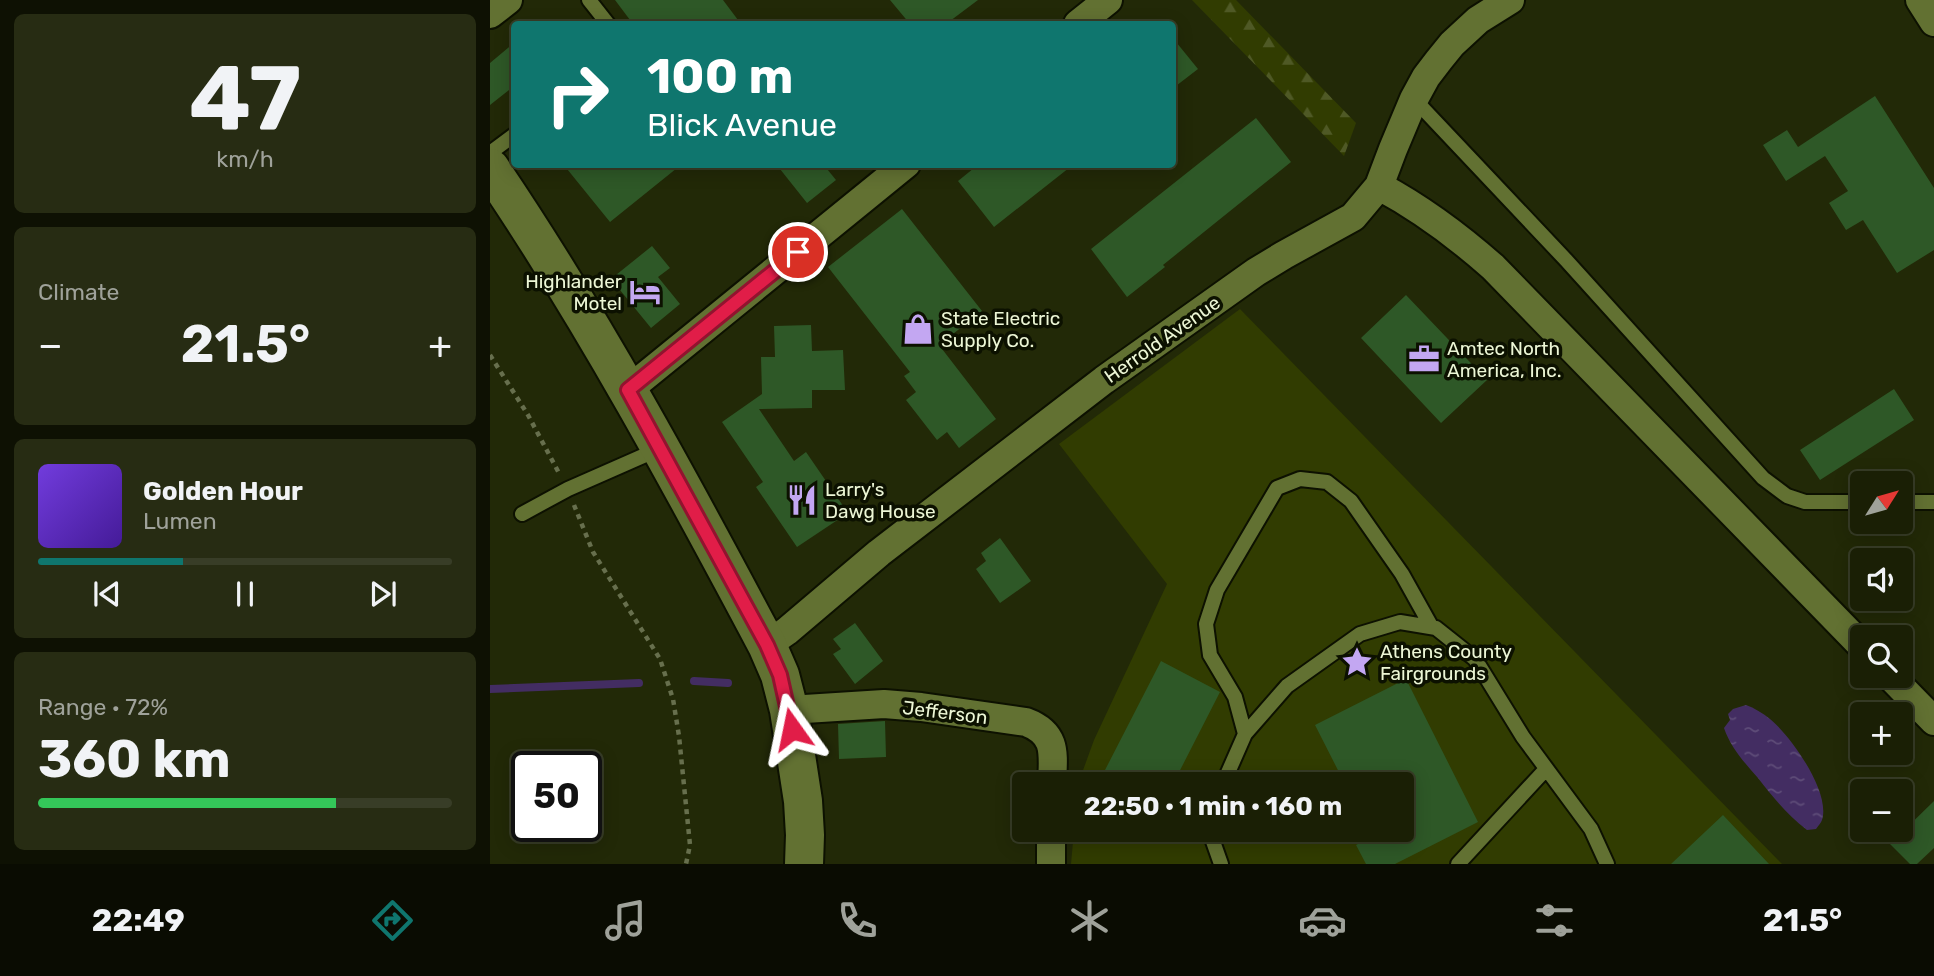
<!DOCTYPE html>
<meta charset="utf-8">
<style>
body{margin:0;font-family:Rubik,sans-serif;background:#272c13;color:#f1f3f6;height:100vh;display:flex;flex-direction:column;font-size:26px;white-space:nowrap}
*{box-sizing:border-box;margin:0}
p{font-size:23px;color:#9fa29a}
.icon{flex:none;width:38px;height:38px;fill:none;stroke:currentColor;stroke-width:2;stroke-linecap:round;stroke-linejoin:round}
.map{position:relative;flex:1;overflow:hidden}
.drawer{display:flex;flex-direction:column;gap:14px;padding:14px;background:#0e1103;width:490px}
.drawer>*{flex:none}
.top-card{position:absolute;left:21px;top:21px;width:665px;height:147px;border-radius:7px;box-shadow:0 4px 18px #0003,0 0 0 2px #383d27;background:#0f766e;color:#fff;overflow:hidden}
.needle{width:46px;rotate:53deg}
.buttons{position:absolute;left:1360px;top:471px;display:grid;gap:14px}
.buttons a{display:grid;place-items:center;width:63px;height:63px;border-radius:7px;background:#1a1f05;box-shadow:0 4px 18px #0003,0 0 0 2px #383d27;font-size:35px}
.speed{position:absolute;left:21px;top:751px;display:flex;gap:14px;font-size:35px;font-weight:700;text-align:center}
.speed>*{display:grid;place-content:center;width:91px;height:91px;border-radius:50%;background:#1a1f05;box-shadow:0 4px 18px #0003,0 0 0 2px #383d27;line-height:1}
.speed .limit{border:4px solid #111;border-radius:10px;background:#fff;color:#111}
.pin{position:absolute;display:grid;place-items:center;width:60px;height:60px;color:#fff;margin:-30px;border:4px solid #fff;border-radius:50%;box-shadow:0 2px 7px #0007}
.me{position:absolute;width:77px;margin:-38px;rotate:348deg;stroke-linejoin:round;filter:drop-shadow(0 0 5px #0008)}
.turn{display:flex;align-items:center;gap:24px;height:147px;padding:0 21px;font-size:32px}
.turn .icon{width:91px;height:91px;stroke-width:2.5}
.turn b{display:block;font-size:49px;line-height:60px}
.big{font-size:52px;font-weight:700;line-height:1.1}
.drawer .widget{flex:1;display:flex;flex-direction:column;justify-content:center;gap:10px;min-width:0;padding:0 24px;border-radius:10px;background:#272c13}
.drawer .dial{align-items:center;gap:0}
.dial b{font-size:91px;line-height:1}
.song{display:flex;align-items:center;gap:21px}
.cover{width:84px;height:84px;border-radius:10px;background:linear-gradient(135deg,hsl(260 70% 55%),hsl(260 70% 35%))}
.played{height:7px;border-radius:4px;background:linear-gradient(90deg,#0f766e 35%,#383d27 35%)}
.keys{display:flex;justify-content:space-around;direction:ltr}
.heat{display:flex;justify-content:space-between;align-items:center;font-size:38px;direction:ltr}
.charge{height:10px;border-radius:5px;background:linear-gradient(90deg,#34c759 72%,#383d27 0)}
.trip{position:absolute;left:522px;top:772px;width:402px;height:70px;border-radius:7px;background:#1a1f05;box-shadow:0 4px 18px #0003,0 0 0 2px #383d27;font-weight:700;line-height:70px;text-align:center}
.dock{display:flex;height:112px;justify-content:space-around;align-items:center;background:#0a0c02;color:#9fa29a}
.dock .icon{width:49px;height:49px}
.dock .active{color:#0f766e}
.dock b{font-size:32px;color:#f1f3f6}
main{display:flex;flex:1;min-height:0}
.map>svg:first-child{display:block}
.forest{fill:url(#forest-firs)}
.garden{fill:#313c01}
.water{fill:url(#water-ripples)}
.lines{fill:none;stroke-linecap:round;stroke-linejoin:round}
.stream{stroke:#432d62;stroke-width:8}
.building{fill:#2e5827}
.lane-casing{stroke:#0d1101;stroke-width:18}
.street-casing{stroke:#0d1101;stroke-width:32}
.secondary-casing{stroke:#0d1101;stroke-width:42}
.path{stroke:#676f4d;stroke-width:4.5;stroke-dasharray:5 5;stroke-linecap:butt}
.lane{stroke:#627132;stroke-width:14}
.street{stroke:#627132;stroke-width:28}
.secondary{stroke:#627132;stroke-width:38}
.route-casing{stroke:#92132f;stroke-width:18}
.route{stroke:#e11d48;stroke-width:12}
.labels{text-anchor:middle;stroke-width:7;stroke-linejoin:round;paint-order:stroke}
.poi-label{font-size:19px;fill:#ecf6d5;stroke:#0c1100;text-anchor:start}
.street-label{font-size:19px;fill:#ecf6d5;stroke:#0c1100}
</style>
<main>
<section class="drawer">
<div class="widget dial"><b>47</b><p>km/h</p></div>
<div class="widget"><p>Climate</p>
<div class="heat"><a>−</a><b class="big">21.5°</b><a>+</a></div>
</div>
<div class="widget">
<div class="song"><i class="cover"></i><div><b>Golden Hour</b><p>Lumen</p></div></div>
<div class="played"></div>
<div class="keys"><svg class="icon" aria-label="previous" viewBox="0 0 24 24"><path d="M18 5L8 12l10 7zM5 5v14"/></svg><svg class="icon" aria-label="pause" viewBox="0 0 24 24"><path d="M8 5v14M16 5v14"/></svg><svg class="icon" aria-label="next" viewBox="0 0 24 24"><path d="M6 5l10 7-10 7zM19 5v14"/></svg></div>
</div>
<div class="widget"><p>Range · 72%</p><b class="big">360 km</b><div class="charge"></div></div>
</section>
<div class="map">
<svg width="1444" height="864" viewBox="0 0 1444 864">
<defs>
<pattern id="forest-firs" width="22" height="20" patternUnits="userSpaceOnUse" patternTransform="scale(1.75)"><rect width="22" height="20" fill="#313c01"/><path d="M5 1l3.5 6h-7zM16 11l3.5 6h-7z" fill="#4f5925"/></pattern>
<pattern id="water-ripples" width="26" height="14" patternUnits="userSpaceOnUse" patternTransform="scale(1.75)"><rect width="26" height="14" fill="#432d62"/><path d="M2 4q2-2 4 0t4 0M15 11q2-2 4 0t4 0" fill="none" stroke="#5e4c78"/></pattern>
</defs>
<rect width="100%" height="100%" fill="#222907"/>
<path class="forest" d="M702,0H746L866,123L854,156Z"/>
<path class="garden" d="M750,309L1292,864H581L584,830H912V784H588L604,740L677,584L569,444Z"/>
<path class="water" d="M1256,705C1264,708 1273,713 1280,719C1300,735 1341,792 1332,820C1331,823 1328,826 1326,829L1317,830C1297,815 1283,797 1268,778C1254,762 1241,748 1234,728L1240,720L1238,714L1243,709Z"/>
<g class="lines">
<path class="stream" d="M204,681L238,683
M0,689L149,683"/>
</g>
<path class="building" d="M125,0H233L251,24H143Z
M400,0H488L456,24H420Z
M682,37L708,69L682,89Z
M24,43V86L0,105V63Z
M1385,96L1444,188V250L1407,273L1373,220L1356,230L1339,203L1358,191L1335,156L1296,181L1273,145L1297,130L1308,147Z
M766,118L801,162L673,265L675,267L637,297L601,249Z
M73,164H192L120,222Z
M286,164H333L346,180L317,203Z
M489,164H584L504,227L468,181Z
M412,209L492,311L449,345L506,419L469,448L457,432L447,440L416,400L426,392L414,376L420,372L338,267Z
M162,246L180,268L168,277L190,304L161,328L121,279Z
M916,295L997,380L951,423L871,338Z
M321,325L322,351L353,350L355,390H322V408L269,409L304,461L316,452L358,513L307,547L266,487L273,482L232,422L272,394L271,357H285L284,326Z
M1404,389L1424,420L1330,480L1310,450Z
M510,538L541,581L510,603L486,569L496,561L491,553Z
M365,623L393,661L365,684L343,654L351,649L343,639Z
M671,661L730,692L683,784H637L614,772Z
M916,679L988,822L905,864H876L866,845L882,837L878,830H912V784H855L825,725Z
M395,721L396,757L349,759L348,724Z
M1444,801V848L1427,864H1420L1400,844Z
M1233,815L1279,864H1181Z"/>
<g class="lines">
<defs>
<path id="lane" d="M99,0L118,24
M924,99L1076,260L1273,478L1297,496L1315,502H1372
M0,153L24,135
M1410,502H1444
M32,514L78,489L169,449
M755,734L745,697L720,655L716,624L727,590L787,488L810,479L837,482L861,501L912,574L941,626
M733,784L755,734L797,686L870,634L910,622L946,628L985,659L1033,737L1101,829L1117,864
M719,830L731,864
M968,864L1056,769"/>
<path id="street" d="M1430,0L1444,22
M0,14L18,0
M588,24L618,0
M889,186C930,208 968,236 1003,267L1372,646
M138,390L416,164
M277,645L297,631L389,553L614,380L766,272L794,255L863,217L889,186L903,149L924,99L936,77L949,60L962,44L988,20L1020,0
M1400,676L1444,721
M299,710L394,704L431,707L536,722C568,734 563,755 562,784
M561,864V830"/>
<path id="secondary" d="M0,168C103,320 191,483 277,645L290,675L299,710L313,801L315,835L314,864"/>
</defs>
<use href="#lane" class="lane-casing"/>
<use href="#street" class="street-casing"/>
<use href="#secondary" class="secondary-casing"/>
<path class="path" d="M0,355L38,415L70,475
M84,505L103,552L170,659L183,699L189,736L200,845L196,864"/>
<use href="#lane" class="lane"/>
<use href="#street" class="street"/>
<use href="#secondary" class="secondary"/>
</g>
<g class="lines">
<defs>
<path id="route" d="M302,729L290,675L277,645L138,390L308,252"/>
</defs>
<use href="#route" class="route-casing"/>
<use href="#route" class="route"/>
</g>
<defs>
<symbol id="hotel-bare" viewBox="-9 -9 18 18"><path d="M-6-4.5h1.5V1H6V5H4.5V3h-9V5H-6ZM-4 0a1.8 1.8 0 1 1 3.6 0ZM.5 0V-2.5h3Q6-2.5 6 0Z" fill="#c3a7f2" stroke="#0c1100" stroke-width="2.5" paint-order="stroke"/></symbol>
<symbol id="shop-bare" viewBox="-9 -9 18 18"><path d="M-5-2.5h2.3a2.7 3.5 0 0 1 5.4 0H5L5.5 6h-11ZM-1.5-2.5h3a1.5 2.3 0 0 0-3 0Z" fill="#c3a7f2" stroke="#0c1100" stroke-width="2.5" paint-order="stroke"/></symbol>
<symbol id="office-bare" viewBox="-9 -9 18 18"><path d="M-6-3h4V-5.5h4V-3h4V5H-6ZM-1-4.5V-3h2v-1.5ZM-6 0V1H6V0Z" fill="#c3a7f2" stroke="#0c1100" stroke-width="2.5" paint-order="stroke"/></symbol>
<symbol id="restaurant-bare" viewBox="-9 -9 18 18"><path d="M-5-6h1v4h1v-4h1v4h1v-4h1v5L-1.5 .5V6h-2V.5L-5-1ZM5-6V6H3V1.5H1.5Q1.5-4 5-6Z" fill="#c3a7f2" stroke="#0c1100" stroke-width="2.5" paint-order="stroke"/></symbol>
<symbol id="sight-bare" viewBox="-9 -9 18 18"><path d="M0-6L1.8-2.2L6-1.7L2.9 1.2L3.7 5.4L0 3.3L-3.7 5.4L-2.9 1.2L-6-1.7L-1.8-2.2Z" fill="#c3a7f2" stroke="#0c1100" stroke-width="2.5" paint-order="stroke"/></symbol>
</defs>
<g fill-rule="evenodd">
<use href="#hotel-bare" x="133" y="270" width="44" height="44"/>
<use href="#shop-bare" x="406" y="307" width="44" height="44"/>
<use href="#office-bare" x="912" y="337" width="44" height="44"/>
<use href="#restaurant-bare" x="290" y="478" width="44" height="44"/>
<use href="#sight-bare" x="845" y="640" width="44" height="44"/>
</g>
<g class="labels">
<g class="poi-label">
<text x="132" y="288" text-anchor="end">Highlander<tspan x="132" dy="22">Motel</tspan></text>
<text x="451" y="325">State Electric<tspan x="451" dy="22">Supply Co.</tspan></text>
<text x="957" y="355">Amtec North<tspan x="957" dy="22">America, Inc.</tspan></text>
<text x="335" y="496">Larry's<tspan x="335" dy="22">Dawg House</tspan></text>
<text x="890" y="658">Athens County<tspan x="890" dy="22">Fairgrounds</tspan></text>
</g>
<g class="street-label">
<text transform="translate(672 339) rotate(-35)" y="7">Herrold Avenue</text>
<text transform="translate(455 712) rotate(7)" y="7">Jefferson</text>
</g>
</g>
</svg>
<div class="buttons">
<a><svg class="needle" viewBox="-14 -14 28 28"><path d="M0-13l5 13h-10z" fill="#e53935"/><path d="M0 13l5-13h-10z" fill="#9fa29a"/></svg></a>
<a><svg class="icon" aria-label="sound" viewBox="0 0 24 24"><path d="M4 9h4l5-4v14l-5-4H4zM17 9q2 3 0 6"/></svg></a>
<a><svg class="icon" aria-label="search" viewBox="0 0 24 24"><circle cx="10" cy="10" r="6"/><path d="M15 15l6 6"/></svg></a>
<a>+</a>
<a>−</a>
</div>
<div class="speed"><div class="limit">50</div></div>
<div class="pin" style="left:308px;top:252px;background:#d93025"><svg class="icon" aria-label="arrive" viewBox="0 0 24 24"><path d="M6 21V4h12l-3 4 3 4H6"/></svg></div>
<svg class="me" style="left:302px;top:729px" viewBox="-20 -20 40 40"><path d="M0-17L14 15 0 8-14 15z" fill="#e11d48" stroke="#fff" stroke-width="4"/></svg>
<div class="trip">22:50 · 1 min · 160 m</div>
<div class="top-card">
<div class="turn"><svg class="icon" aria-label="right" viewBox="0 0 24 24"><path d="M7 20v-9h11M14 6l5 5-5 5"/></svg><div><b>100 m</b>Blick Avenue</div></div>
</div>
</div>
</main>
<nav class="dock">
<b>22:49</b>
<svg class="icon active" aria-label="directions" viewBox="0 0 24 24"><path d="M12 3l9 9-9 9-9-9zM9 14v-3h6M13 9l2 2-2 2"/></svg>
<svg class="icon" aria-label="music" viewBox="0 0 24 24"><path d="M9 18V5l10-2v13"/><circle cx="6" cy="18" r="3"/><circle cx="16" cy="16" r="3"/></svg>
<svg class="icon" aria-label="phone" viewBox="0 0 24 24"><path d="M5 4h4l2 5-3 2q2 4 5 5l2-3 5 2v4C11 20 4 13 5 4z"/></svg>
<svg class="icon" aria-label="climate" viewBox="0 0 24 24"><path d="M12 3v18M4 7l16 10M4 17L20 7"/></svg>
<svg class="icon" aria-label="car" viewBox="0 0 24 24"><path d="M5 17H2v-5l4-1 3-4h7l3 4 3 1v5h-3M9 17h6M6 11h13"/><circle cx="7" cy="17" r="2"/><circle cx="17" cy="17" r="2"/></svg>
<svg class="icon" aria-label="filters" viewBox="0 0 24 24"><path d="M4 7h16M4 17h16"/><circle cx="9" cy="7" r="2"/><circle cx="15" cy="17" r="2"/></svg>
<b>21.5°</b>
</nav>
